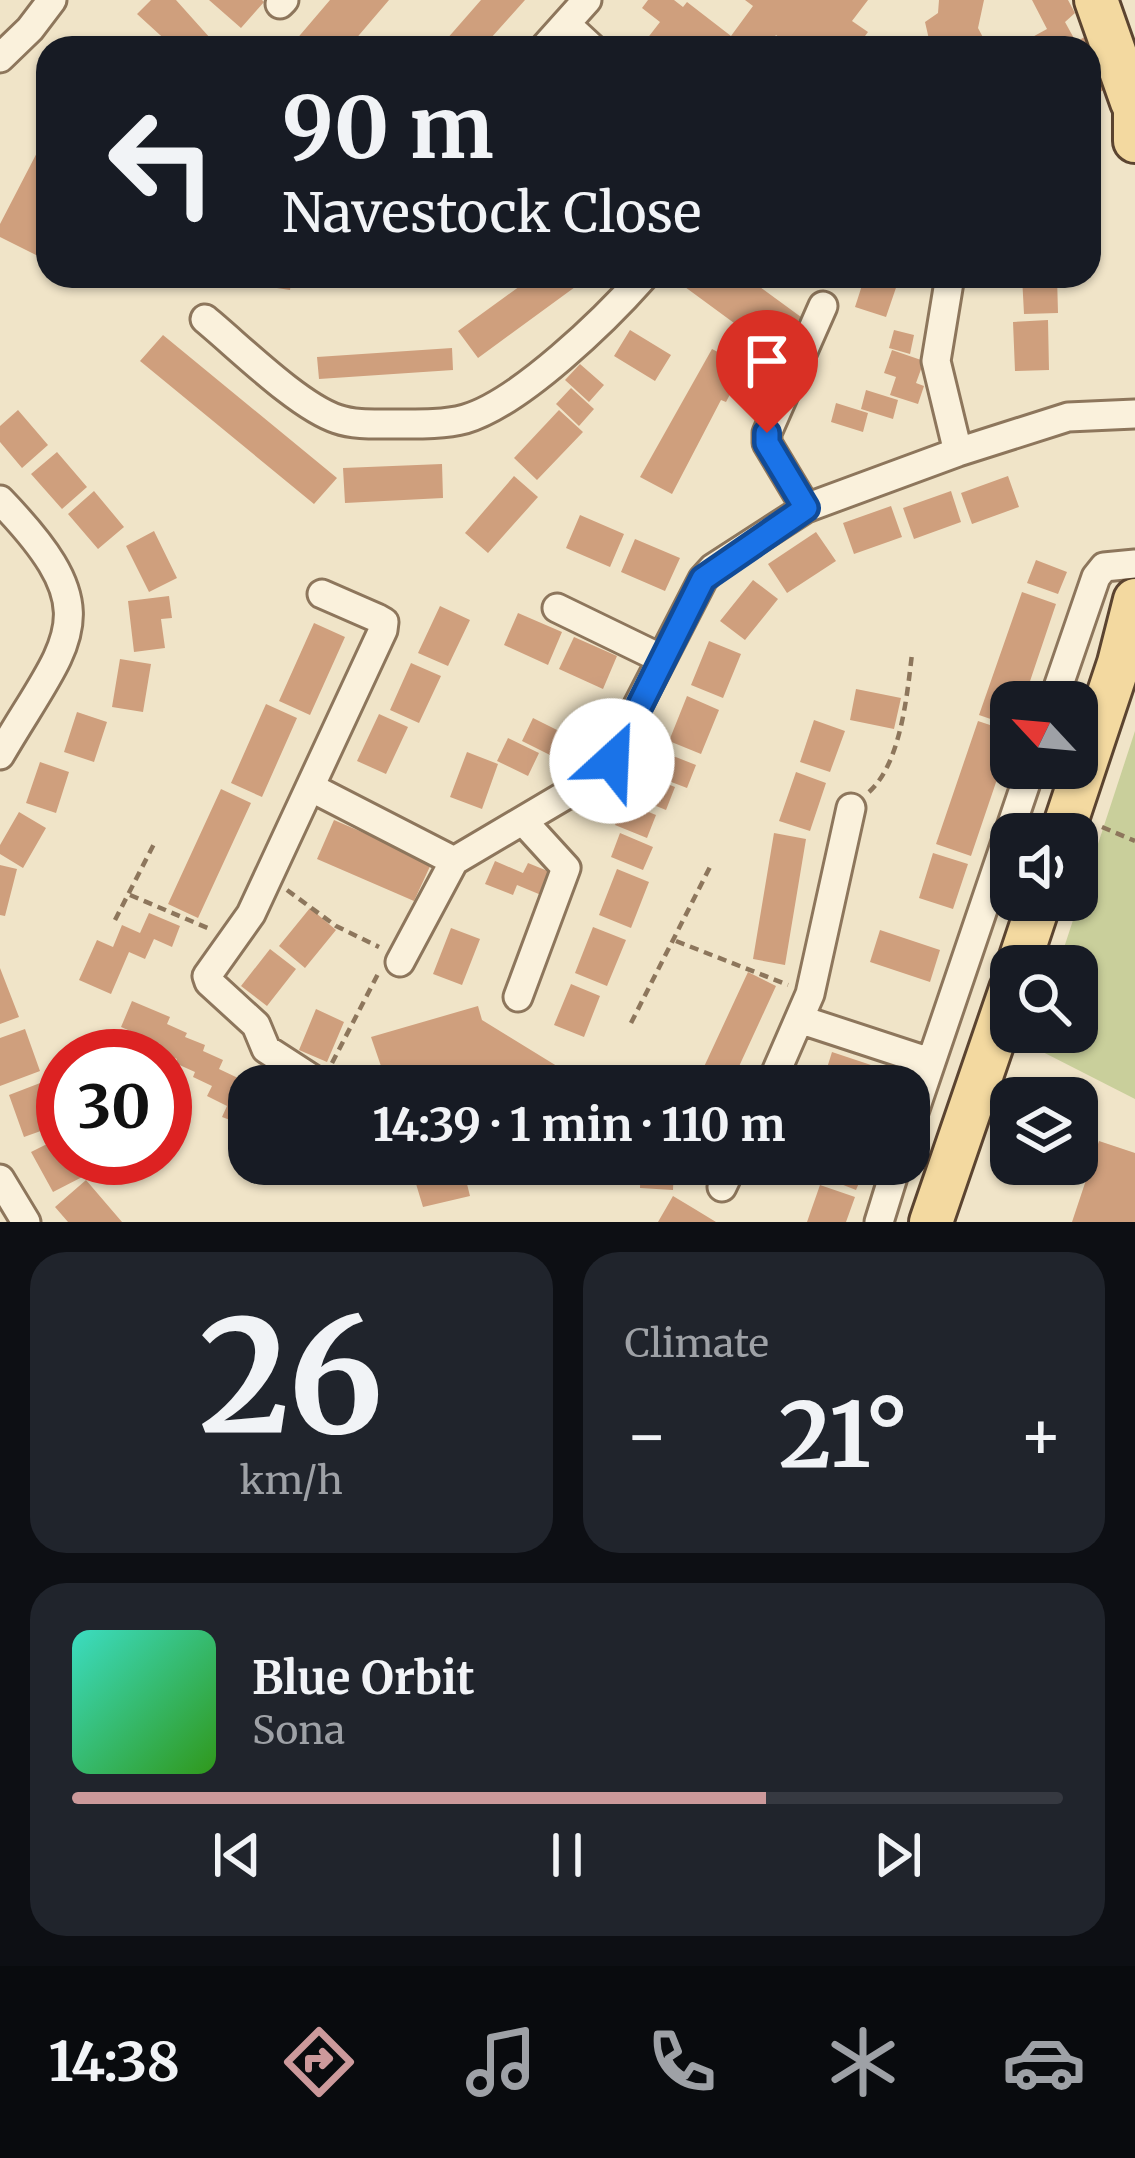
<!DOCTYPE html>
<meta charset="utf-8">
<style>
body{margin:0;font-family:Merriweather,serif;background:#20242c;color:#f1f3f6;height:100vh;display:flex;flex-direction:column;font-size:45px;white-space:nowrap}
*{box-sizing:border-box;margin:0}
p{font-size:39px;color:#9ea1a6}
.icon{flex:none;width:66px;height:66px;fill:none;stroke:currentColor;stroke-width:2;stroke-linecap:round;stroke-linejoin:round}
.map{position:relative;height:1222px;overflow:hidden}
.panel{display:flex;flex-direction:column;gap:30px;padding:30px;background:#0d0f14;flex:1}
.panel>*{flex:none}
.banner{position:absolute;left:36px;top:36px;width:1065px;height:252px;border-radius:36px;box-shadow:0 3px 9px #0004;background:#171b24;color:#f1f3f6;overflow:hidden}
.needle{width:78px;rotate:296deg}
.controls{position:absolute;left:990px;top:681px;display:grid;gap:24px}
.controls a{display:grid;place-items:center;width:108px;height:108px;border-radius:24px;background:#171b24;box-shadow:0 3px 9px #0004;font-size:60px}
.speed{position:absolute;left:36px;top:1029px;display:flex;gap:24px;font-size:60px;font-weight:700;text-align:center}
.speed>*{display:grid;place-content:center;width:156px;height:156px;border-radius:50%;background:#171b24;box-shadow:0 3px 9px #0004;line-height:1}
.speed .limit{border:18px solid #d22;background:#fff;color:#111}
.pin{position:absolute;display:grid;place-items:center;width:102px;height:102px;color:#fff;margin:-123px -51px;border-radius:50% 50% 50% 0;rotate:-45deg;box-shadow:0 0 12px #0007}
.pin .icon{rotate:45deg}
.me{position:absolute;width:132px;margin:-66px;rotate:25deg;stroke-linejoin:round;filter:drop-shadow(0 0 9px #0008)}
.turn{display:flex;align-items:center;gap:42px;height:252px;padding:0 48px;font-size:54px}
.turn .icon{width:156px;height:156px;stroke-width:2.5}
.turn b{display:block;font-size:84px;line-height:102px}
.big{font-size:90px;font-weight:700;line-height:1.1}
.panel .tile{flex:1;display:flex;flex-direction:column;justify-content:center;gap:18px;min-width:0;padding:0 42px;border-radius:36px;background:#20242c}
.panel .dial{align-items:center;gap:0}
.dial b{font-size:156px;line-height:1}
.song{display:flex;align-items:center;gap:36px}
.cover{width:144px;height:144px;border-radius:18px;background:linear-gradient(135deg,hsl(170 70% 55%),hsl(110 70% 35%))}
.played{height:12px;border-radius:6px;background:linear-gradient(90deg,#cc999b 70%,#363941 70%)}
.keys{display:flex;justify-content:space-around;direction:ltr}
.heat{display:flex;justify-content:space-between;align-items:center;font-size:66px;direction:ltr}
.panel .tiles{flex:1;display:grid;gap:30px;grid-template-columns:1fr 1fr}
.tile:last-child{grid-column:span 2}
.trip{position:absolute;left:228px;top:1065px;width:702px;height:120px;border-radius:36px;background:#171b24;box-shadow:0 3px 9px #0004;font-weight:700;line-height:120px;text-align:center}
.menu{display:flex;height:192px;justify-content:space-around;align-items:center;background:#090b0e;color:#9ea1a6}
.menu .icon{width:84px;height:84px}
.menu .current{color:#cc999b}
.menu b{font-size:54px;color:#f1f3f6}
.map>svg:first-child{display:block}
.green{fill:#c9cf9b}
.building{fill:#cf9f7d}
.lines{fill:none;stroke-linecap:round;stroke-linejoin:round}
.minor-casing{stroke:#8d765c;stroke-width:33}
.primary-casing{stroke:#5b4430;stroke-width:48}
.path{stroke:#8d765c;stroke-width:4.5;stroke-dasharray:9 6;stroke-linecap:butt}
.minor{stroke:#faf1dc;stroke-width:27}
.primary{stroke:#f3d9a0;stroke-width:42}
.route-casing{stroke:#114b97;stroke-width:30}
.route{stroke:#1a73e8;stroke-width:21}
</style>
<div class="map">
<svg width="1135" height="1222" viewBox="0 0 1135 1222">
<rect width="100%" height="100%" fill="#f0e4c8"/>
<path class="green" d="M1135,731V1099L1031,1046L1036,1032H1077V966H1058Z"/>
<path class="building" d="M151,0H176L219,48H169L171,45L137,14Z
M209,0H262L264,2L241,28Z
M330,0H389L348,48H289Z
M481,0H525L482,48H439Z
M648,0H674L683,7L687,2L731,36L753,6L745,0H868L852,21L868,32L856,48H793L776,35L766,48H648L643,44L660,22L642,8Z
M939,0H984L978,28L987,45L931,48L925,22L938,13Z
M1032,0H1068L1075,13L1065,22L1076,42L1088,35L1099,56L1089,63L1104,90L1089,97V48H1031L1027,40L1047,29Z
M42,143L48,147L46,260L0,237V224Z
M200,276H292L290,290Z
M534,276L586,279L478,358L458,331Z
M670,276H745L801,317L775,353Z
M865,276H900L886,317L855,307Z
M1022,276H1057L1058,313L1024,314Z
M1048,320L1049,370L1015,371L1013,322Z
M630,330L671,355L655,381L614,356Z
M894,330L914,335L910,354L889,348Z
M163,335L337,478L314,504L140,361Z
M452,348L453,370L319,379L317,357Z
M712,349L745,366L726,402L721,400L672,494L640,477Z
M892,350L924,361L916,383L924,386L918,404L890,395L896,377L884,373Z
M580,364L604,385L589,402L565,380Z
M571,388L594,409L579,426L556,404Z
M866,390L898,400L893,419L861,409Z
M836,403L868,413L863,432L831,422Z
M18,410L48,445L22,468L0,442V426Z
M559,410L583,432L537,480L514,458Z
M57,452L87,487L62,509L31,474Z
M442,464L443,498L345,503L343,468Z
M514,476L538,497L488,553L465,533Z
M1008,476L1019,507L972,524L961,493Z
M94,491L124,527L98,549L68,514Z
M951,491L961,522L914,539L903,508Z
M891,506L902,537L854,554L843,523Z
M580,515L624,534L610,567L566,548Z
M154,531L177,578L149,592L126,546Z
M816,532L836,561L787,593L768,564Z
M635,539L680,558L665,591L621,572Z
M1036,560L1067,572L1058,594L1027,583Z
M753,580L778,599L745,640L720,621Z
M1022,592L1056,604L1023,702H1011V726L979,715Z
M169,596L172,618L161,619L165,648L134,652L128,601Z
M440,606L470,620L448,666L418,653Z
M518,613L562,632L548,665L504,645Z
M314,623L345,637L310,715L279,701Z
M574,637L617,656L603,689L559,669Z
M709,641L741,654L723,698L691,685Z
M120,659L151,664L143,712L112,707Z
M411,663L441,676L419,723L390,710Z
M856,689L901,698L894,729L850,720Z
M687,696L719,710L701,754L669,741Z
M266,704L297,718L262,797L231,783Z
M77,712L107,722L94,762L64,752Z
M379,714L408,727L386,774L357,761Z
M533,718L565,734L554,757L522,741Z
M814,720L845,731L830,772L800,762Z
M978,721L1011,732V738L971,856L936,844Z
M508,738L539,753L528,776L497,761Z
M467,752L498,764L482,809L450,797Z
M663,752L696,765L687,788L653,775Z
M40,762L69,772L56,813L26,803Z
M796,772L826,783L810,831L779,821Z
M642,774L675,787L666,810L634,797Z
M221,789L251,803L198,918L168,904Z
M624,802L656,815L647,838L615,825Z
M19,812L46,828L23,868L0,854V845Z
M334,820L432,862L414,901L317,859Z
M620,833L653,847L643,870L611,857Z
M774,833L806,839L785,965L753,959Z
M933,853L968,864L953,909L919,898Z
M495,861L523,873L528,863L555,874L546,897L517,885L513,895L485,884Z
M0,865L17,869L5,916L0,915Z
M617,869L649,882L631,928L599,915Z
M310,908L336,930L305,968L279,946Z
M149,913L180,926L172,947L154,939L145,959L129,952L111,994L79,980L97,940L113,947L122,925L140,933Z
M593,927L626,940L607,986L575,973Z
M451,928L480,939L462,985L433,974Z
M880,930L940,950L930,982L870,962Z
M270,949L296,969L267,1006L241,986Z
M0,968L19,1017L0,1024Z
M748,972L776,986L730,1086H700L696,1084Z
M571,984L600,996L584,1037L554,1025Z
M132,1001L170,1017L167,1024L187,1033L185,1037L205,1045L203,1051L223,1060L219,1069L238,1078L232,1091L249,1098V1127L222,1117L227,1106L207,1096L212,1086L193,1077L195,1072L175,1063L177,1059L157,1050L160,1044L121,1027Z
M478,1006L482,1020L578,1079L574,1086H483L473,1080L452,1086H348L347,1082L382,1069L371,1037Z
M316,1009L344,1022L327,1062L299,1050Z
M25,1029L40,1071L0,1086V1038Z
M832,1052L892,1072L887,1086L822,1084Z
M48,1080L63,1123L24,1137L9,1095Z
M63,1136V1158H80L88,1174L53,1192L31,1152Z
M1099,1141L1135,1153V1222H1072Z
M410,1164H462L470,1196L423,1207Z
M641,1164H674L673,1190L640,1188Z
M828,1164H867L856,1190L823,1177Z
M86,1180L122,1222H68L55,1207Z
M820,1185L855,1197L846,1222H807Z
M673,1196L693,1208L716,1222H658Z"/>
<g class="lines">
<defs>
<path id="minor" d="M280,4L284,0
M566,24L592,48
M544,48L587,0
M0,58L30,29L52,0
M950,276L936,361L958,452
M205,319C239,347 298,406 337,419C354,425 374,424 392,424C415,424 443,425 465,419C520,403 606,319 644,276
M0,500C111,615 69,637 0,755
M806,508L767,443V433L823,306
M557,608L660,658
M1053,702L1096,577L1104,567L1135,564
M310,787L454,861
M400,962L454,861L603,773L703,579L713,568L806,508L958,452L1068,417L1135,414
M518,997L566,868L524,822
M802,1020L930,1062
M317,1082L266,1049L256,1025L209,982L207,976L251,914L383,630L384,622L377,618L322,594
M770,1086L810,994L851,808
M909,1127L1031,768
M0,1179L26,1222
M722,1187L733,1164
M879,1222L897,1164"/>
<path id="primary" d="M1096,0L1132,102
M1135,80V141
M1062,834L1119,663L1135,600
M1018,966L1040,900
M931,1222L1011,989"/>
</defs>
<use href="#minor" class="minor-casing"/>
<use href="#primary" class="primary-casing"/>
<path class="path" d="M869,792C901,763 907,695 912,654
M1102,827L1135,841
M287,890L336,926L379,947
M130,895L210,929
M115,920L155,842
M676,941L788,985
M631,1023L711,865
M332,1063L379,972"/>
<use href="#minor" class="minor"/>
<use href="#primary" class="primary"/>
</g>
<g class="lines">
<defs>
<path id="route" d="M612,761L703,579L806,508L767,443V433"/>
</defs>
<use href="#route" class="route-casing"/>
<use href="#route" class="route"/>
</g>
</svg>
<div class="controls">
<a><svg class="needle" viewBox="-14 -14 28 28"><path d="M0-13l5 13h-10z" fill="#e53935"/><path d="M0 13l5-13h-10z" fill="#9ea1a6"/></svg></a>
<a><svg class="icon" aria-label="sound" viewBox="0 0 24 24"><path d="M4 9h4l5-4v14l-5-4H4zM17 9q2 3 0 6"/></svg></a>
<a><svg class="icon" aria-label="search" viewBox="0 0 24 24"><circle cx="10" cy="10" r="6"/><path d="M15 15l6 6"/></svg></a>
<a><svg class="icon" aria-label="layers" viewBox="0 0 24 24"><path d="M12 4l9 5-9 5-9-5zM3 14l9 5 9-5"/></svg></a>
</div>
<div class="speed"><div class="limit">30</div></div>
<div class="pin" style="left:767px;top:433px;background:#d93025"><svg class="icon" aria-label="arrive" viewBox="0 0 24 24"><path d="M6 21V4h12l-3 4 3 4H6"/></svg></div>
<svg class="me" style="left:612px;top:761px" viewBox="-20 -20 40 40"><circle r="19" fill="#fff"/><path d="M0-13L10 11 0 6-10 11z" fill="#1a73e8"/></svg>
<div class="trip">14:39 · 1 min · 110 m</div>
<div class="banner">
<div class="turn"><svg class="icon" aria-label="left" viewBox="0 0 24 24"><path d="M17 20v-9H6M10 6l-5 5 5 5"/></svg><div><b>90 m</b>Navestock Close</div></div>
</div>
</div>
<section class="panel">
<div class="tiles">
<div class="tile dial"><b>26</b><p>km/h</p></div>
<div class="tile"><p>Climate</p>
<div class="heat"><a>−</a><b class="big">21°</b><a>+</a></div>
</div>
<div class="tile">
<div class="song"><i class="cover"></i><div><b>Blue Orbit</b><p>Sona</p></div></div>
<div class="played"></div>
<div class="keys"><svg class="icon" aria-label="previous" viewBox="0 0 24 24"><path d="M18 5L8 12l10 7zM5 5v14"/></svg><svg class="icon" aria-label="pause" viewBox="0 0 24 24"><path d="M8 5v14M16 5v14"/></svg><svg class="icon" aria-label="next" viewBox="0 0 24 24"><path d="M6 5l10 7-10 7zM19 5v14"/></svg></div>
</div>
</div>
</section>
<nav class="menu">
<b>14:38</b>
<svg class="icon current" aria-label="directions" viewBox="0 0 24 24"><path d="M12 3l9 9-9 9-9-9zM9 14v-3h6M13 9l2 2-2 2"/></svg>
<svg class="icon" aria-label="music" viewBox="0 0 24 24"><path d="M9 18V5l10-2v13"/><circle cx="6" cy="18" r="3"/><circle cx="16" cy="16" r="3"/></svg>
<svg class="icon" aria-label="phone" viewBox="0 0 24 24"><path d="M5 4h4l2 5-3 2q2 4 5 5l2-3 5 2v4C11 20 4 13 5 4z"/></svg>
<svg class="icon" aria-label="climate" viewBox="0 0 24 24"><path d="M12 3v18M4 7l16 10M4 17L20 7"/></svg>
<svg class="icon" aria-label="car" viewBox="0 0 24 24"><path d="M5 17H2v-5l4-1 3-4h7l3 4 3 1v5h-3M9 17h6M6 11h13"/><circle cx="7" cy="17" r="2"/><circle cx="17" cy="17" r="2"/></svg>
</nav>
